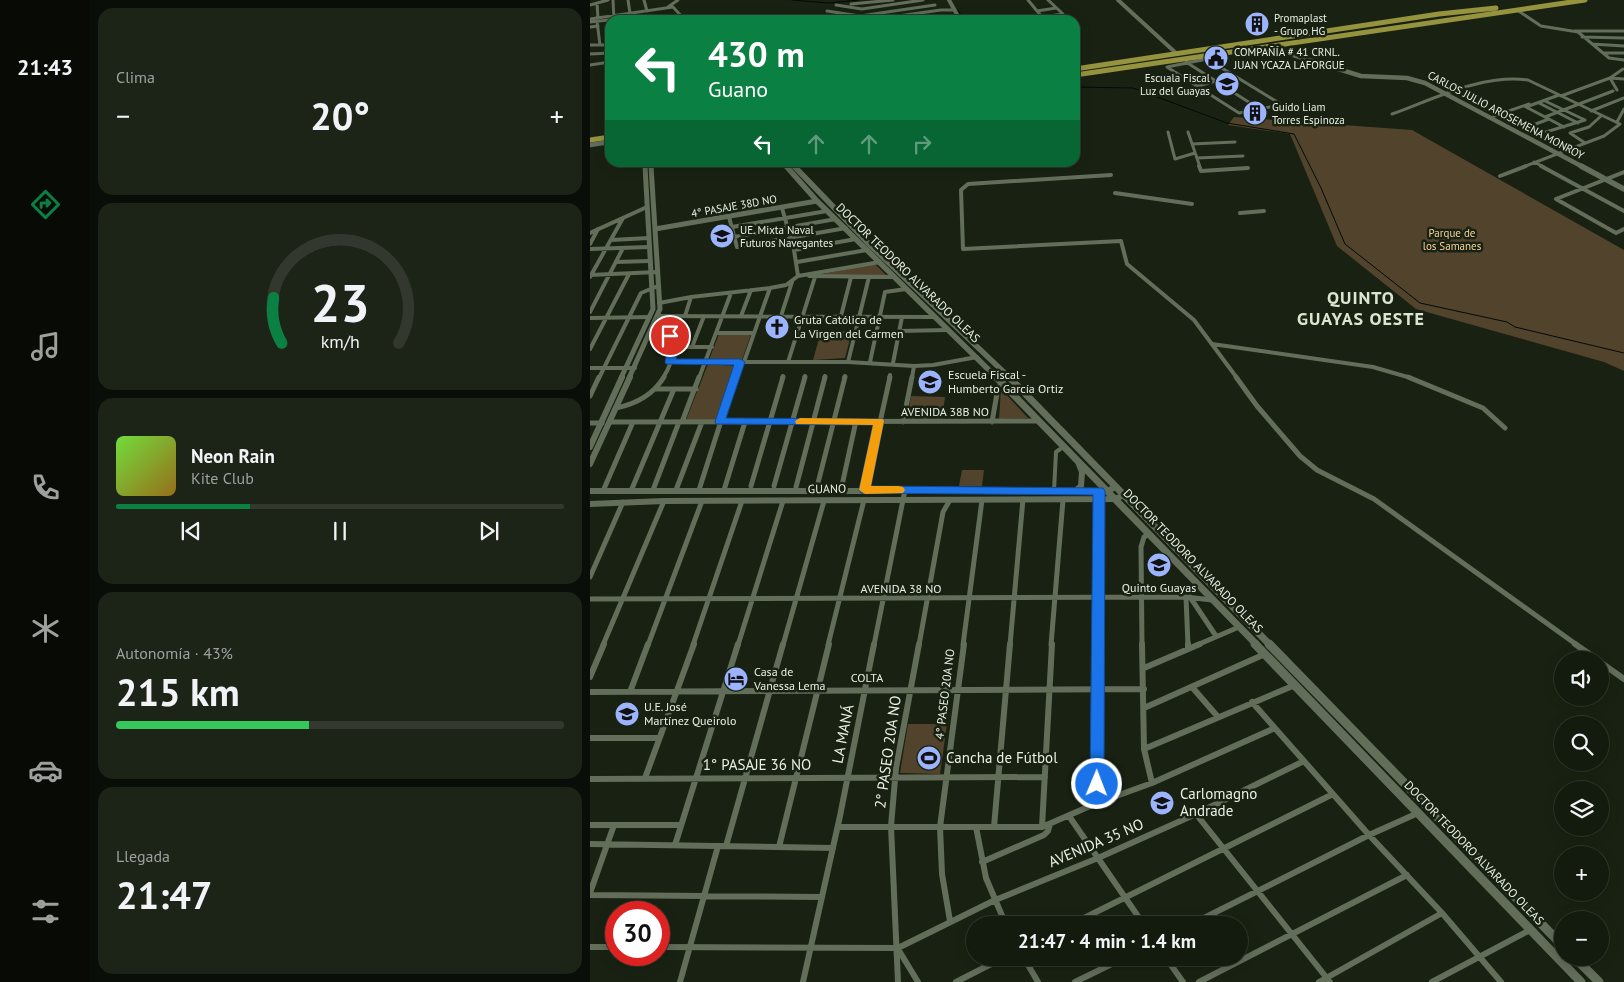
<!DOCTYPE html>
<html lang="es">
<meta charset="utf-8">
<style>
body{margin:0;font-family:"PT Sans",sans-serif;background:#1c2317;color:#f1f3f6;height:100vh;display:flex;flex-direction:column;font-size:19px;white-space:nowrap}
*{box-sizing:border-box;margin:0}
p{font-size:16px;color:#9da19e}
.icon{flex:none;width:28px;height:28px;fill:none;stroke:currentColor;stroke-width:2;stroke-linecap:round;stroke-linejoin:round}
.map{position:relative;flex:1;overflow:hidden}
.drawer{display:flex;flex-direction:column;gap:8px;padding:8px;background:#0a0e08;width:500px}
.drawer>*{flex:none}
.top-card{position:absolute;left:15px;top:15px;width:475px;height:152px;border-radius:15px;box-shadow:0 2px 12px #0003,0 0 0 1px #32382e;background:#0b8043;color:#fff;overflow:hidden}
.tools{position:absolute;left:964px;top:651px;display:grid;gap:10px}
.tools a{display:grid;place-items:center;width:55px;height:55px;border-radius:50%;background:#131a0e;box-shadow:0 2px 12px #0003,0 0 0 1px #32382e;font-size:25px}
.speed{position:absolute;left:15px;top:901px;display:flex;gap:10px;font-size:25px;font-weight:700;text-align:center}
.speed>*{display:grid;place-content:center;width:65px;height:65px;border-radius:50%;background:#131a0e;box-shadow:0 2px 12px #0003,0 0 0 1px #32382e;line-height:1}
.speed .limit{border:8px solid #d22;background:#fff;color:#111}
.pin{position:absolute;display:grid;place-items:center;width:42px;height:42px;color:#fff;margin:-21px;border:2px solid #fff;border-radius:50%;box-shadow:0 1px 5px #0007}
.me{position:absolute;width:55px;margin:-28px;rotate:1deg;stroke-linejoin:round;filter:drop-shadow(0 0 4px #0008)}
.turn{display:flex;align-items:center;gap:18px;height:105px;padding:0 20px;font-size:22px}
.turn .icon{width:65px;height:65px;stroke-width:2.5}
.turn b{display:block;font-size:35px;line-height:42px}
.lanes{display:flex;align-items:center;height:48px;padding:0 20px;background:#0003;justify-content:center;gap:25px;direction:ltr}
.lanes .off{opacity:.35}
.big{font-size:38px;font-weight:600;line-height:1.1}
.drawer .card{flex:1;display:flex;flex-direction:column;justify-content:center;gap:8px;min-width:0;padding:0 18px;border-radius:15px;background:#1c2317}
.drawer .dial{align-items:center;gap:0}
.dial svg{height:130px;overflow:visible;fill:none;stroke:#32382e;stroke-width:7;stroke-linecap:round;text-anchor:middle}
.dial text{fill:#f1f3f6;stroke:none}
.song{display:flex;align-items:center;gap:15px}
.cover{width:60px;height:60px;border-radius:8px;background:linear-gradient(135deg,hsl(100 70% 55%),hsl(40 70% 35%))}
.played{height:5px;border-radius:2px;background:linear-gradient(90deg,#0b8043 30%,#32382e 30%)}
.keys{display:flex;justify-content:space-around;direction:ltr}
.heat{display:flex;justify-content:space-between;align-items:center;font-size:28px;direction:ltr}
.charge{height:8px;border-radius:4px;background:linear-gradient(90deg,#34c759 43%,#32382e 0)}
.trip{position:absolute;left:376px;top:916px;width:282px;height:50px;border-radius:25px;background:#131a0e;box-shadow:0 2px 12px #0003,0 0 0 1px #32382e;font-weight:600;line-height:50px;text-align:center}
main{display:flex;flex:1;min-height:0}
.dock{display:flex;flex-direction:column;width:90px;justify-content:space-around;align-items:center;background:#080a06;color:#9da19e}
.dock .icon{width:35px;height:35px}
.dock .active{color:#0b8043}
.dock b{font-size:22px;color:#f1f3f6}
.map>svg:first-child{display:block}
.green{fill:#52432c}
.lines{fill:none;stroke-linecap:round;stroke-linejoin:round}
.stream{stroke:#000a08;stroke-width:1}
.pedestrian{stroke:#626d5a;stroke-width:4}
.minor-far3{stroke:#626d5a;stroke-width:3}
.minor-far2{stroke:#626d5a;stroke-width:4}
.minor-far1{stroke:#626d5a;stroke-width:5}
.minor{stroke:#626d5a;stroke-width:6}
.tertiary-far2{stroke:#626d5a;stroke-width:4}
.tertiary-far1{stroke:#626d5a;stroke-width:5}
.tertiary{stroke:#626d5a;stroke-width:6}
.secondary-far3{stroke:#626d5a;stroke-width:4.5}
.secondary-far2{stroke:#626d5a;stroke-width:5.5}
.secondary-far1{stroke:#626d5a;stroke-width:7}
.secondary{stroke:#626d5a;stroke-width:9}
.primary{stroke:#96933f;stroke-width:5}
.route{fill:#1a73e8;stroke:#114b97}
.slow{fill:#f59e0b}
.labels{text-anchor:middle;stroke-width:5;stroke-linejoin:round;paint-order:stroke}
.far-poi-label{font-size:11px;fill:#e9f0e5;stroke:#192212;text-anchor:start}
.far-street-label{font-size:11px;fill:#e9f0e5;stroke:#192212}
.far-park-label{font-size:11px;fill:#f6d19b;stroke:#192212}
.street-label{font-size:12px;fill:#e9f0e5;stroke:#192212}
.poi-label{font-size:12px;fill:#e9f0e5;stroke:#192212;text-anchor:start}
.near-street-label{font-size:15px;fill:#e9f0e5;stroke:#192212}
.near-poi-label{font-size:15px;fill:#e9f0e5;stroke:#192212;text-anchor:start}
.district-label{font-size:18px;font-weight:bold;letter-spacing:1px;fill:#dae6d0;stroke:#192212}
</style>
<main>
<nav class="dock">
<b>21:43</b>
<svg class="icon active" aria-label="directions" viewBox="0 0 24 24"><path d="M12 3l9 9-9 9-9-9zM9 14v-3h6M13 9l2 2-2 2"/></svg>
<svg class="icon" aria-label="music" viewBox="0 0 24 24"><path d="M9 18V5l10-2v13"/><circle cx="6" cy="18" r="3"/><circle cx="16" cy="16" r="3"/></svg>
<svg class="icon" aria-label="phone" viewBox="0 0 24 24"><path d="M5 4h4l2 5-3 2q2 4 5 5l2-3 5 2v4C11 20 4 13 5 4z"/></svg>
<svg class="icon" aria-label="climate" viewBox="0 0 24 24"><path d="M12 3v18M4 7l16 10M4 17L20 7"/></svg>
<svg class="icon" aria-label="car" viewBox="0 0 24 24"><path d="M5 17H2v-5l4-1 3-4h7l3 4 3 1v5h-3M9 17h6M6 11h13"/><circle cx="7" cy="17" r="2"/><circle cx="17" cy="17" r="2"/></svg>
<svg class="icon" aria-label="filters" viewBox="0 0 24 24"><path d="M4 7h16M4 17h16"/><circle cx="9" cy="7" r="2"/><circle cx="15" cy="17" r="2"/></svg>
</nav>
<section class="drawer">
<div class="card"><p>Clima</p>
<div class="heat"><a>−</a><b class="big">20°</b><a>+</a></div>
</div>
<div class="card dial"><svg viewBox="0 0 100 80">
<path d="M14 69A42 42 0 1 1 86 69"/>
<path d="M14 69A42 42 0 0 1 9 41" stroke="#0b8043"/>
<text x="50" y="56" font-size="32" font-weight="700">23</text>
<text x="50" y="72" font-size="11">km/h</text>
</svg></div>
<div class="card">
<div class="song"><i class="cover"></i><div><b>Neon Rain</b><p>Kite Club</p></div></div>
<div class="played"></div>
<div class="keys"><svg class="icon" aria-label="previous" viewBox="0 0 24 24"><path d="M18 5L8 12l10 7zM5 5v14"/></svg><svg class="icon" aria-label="pause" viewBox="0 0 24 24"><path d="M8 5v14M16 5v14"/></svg><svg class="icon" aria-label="next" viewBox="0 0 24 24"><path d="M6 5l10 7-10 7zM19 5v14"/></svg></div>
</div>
<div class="card"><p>Autonomía · 43%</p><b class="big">215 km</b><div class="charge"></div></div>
<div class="card"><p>Llegada</p><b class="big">21:47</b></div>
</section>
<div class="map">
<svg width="1034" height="982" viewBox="0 0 1034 982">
<rect width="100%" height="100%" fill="#192212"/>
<path class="green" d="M644,117L822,130L1034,250V371L1014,362L826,309L747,246L700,134L638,125Z
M285,264L296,275L222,276Z
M129,334H161L152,360H119Z
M230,335H261L255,358L223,360Z
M118,364L146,366L127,420H96Z
M411,389L438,418L409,419Z
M321,396L355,397L352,420L317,419Z
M372,470H394L392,486H369Z
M318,724H357L350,774L310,773Z"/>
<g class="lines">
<path class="stream" d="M202,0L239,3L269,0
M368,10L374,20
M485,87L543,88L637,123L704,134L731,188L755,244L830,303L917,322L925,327L1034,353"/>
<path class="pedestrian" d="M464,491L466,452L473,447"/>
<path class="minor-far3" d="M23,0L24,20
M38,0L41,20
M54,0L57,11
M438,0L452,17L473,14L458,0
M7,3L8,18
M261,4L303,0
M0,5L18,0
M246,5L272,9L333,0
M78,7L88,0
M927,10L951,26L988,32L1019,58L1034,60
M237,11L270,16L345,5
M447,11L466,8
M230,17L252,20
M0,19L83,7L95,20
M279,20L351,10H365
M7,21L10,45
M0,22L19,20
M0,27L8,26
M985,31H1034
M992,37L1034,38
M1002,44L1034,46
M0,45H20
M1013,53H1034
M0,54L20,53
M617,59L689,103L690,105L649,113L577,67Z
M596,62L671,110
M0,65L20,62
M1020,78L1027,90
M1020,78L1034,79
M608,86L644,76
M969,95L936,107L974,127
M971,96L1020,78L1033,69
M955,101L995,120L956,132
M949,103L988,123
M1001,111L1034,98
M802,114C844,99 892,74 938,80L1030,124L1014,136L933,167
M904,116L939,104
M955,117L1023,91
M1027,122L1034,109
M943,125L959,119
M578,132L585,159L605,153
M598,132L610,167
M995,143L980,133L999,127L1011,116
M602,144L645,142
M607,158L653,156
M944,162L954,167"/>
<path class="minor-far2" d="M609,166L611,171L658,168
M951,166L1034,211
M521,175L378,184L371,190L373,249L531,241L537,264L604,320L647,378
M910,176L936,166
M525,193L602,204
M966,199L1026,233L1034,229
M966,199L1034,172
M192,208L204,250L208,276
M650,213L674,211
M139,217L147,247L256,228
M142,227L237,211
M0,233L57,207
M144,237L246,219
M21,240L59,238
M0,244L8,229
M0,249L59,247
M204,250L266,239
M26,262L59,261
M207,262L277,250
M0,275L67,272
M219,276L304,277
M0,277L33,218
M69,303L101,297L180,288L196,285L208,276L290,262
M0,312L33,248
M68,316L344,317
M95,316L101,297
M151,316L161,290
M191,316L202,282
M251,316L261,277
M0,318L60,317
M309,331L358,330
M61,332L77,333C89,346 81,365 73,378
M128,333H164
M228,334L265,333
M622,344L783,367L821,378
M83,347H122
M102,347L114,316
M0,349L39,274
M80,362H258L324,366L343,365L387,357
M154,362L180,288
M198,362L225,277
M258,362L279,277
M280,362L295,292L316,289
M303,363L312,317
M0,368H45
M9,378L51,293L68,286
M109,378L141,293
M145,378L150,362
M192,378L193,376
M214,378L215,376
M234,378L235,376
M254,378L255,376
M299,378L300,375
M322,378L324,366"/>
<path class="minor-far1" d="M646,377L667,406L710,456L727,470L784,499L987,645
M818,377L893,408L915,428
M65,389H106
M0,396L9,377
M26,408C46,404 63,395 74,377
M20,422L449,421
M92,422L109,377
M313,422L322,377
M402,422L408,388L413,382
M0,423H12
M161,486L193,377
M184,486L215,377
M206,487L235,377
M227,487L255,377
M63,490L89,422
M86,490L112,422
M109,490L145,377
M134,490L155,422
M251,490L266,421
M275,490L300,377
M13,491L43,422
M41,491L84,389
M0,577L33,502
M596,597L598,645
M600,597L626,636
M0,599L596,597L622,600
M13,645L74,501
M58,645L112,501
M103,645L152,501
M148,645L193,501
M193,645L234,501
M238,645L274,500
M284,645L315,490
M329,645L353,512L360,500
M373,645L392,500
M420,645L433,499
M461,645L473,500
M508,645L509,491
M552,645L551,547L554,537L559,534
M607,645L649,627"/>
<path class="minor" d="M552,644L554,749L562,783
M598,644V648
M985,644L1008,660
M1010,662L1034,679
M554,668L610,644
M0,677L14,644
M602,687L628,717
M0,692L554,689
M40,692L58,644
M662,702L779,835L852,913L911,982
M554,708L675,654
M0,738H69
M554,749L705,685
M55,778L104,644
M0,779L455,777
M507,803L508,644
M606,814L740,982
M479,816L554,925
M0,825H91
M248,827H452L507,803L562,783L685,728
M386,827L396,878L416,925
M404,827L420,644
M452,827L462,644
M0,844L243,848
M85,845L148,644
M136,846L193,644
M189,847L239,644
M392,862L454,835L458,831L460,824
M0,893L24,825
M0,895L232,897
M360,921L352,874L350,827L374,644
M480,925L743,794
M600,925L779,835L828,813
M0,947H26
M69,947L308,948L403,901L508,858L606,814L714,761
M308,949L328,982
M434,958L448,982
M576,958L593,982
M90,982L128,846
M213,982L250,816L284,644
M308,982L301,826L306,768L329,644
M366,982L413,958
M485,982L534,958
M609,982L817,875
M729,982L852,913
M842,982L940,930"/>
<path class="tertiary-far2" d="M359,0L370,20
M528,0L587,54
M55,162V167
M61,162V167"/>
<path class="tertiary-far1" d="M65,229L227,201
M31,378L63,309L55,166
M39,378L70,309L61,166"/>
<path class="tertiary" d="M0,447L32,377
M0,464L40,377
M0,491H517L526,487
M485,491L491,486L492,472L488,462
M0,504L74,501L525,499L534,495"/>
<path class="secondary-far3" d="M677,47L771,76L817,78L835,83L993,167
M0,145L20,142
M192,162L197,167
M200,162L205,167"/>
<path class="secondary-far2" d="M196,166L227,201L407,378
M204,166L281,246L420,378
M991,166L1034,189"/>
<path class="secondary-far1" d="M406,377L667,645
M419,377L680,645"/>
<path class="secondary" d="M665,644L991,982
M679,644L972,945
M985,958L1009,982"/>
<path class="primary" d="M485,69L849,14L906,8
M485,75L995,0
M0,140L20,137"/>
</g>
<path class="route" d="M80,333C90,337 88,350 86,359H150L155,362L136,418L293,419L294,421L281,486L513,488L515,491L514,784L512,788L507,790L502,788L500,784L503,495L271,493L269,490L283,425L126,424L125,422L144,365L76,364L75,362L78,347L75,336Z"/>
<path class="slow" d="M210,418L293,419L294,421L281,486H309L313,487L315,490L313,493L275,494L269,490L283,425L206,424L205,421Z"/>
<defs>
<symbol id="building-disc" viewBox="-11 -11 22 22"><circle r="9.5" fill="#9cb4fd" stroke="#192212"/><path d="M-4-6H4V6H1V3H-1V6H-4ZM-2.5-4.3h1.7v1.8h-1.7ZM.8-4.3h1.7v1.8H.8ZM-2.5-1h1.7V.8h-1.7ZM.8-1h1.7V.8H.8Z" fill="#111"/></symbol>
<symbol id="civic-disc" viewBox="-11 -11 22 22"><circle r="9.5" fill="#9cb4fd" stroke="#192212"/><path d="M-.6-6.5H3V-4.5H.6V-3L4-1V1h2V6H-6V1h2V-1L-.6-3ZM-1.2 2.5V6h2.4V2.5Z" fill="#111"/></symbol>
<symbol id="school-disc" viewBox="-11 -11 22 22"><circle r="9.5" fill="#9cb4fd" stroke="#192212"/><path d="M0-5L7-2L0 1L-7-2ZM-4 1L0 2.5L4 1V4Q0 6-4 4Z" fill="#111"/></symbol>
<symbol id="church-disc" viewBox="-11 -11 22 22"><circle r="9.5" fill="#9cb4fd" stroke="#192212"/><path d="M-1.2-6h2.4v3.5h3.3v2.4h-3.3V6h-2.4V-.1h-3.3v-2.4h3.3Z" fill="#111"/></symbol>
<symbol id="hotel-disc" viewBox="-11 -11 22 22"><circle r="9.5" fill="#9cb4fd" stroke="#192212"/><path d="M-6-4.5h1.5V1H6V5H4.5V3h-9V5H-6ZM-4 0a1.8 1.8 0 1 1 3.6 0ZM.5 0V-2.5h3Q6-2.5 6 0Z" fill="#111"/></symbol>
<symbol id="stadium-disc" viewBox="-11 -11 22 22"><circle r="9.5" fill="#9cb4fd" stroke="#192212"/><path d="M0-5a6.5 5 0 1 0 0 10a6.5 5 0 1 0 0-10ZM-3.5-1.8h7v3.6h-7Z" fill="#111"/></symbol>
</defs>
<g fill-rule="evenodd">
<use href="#building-disc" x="653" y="10" width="28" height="28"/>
<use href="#civic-disc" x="612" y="44" width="28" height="28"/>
<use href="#school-disc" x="623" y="70" width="28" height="28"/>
<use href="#building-disc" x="651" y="99" width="28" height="28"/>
<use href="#school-disc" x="118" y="222" width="28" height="28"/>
<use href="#church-disc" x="173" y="313" width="28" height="28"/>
<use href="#school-disc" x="326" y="368" width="28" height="28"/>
<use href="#school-disc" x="555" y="551" width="28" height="28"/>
<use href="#hotel-disc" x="132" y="665" width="28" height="28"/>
<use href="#school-disc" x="23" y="700" width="28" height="28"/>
<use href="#stadium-disc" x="325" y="744" width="28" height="28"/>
<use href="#school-disc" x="558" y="789" width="28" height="28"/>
</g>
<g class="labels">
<g class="far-poi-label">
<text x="684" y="22">Promaplast<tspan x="684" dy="13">- Grupo HG</tspan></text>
<text x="644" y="56">COMPAÑÍA # 41 CRNL.<tspan x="644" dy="13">JUAN YCAZA LAFORGUE</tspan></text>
<text x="620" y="82" text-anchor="end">Escuala Fiscal<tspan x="620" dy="13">Luz del Guayas</tspan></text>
<text x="682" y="111">Guido Liam<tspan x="682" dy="13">Torres Espinoza</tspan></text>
<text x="150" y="234">UE. Mixta Naval<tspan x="150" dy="13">Futuros Navegantes</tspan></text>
</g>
<g class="far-street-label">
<text transform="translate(916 115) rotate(28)" y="4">CARLOS JULIO AROSEMENA MONROY</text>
<text transform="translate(144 206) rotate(-10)" y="4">4° PASAJE 38D NO</text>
</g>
<g class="far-park-label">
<text x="862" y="237">Parque de<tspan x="862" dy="13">los Samanes</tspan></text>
</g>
<g class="street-label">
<text transform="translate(318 273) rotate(44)" y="4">DOCTOR TEODORO ALVARADO OLEAS</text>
<text x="355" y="416">AVENIDA 38B NO</text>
<text transform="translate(237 489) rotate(-1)" y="4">GUANO</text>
<text transform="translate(603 561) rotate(46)" y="4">DOCTOR TEODORO ALVARADO OLEAS</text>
<text x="311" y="593">AVENIDA 38 NO</text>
<text x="277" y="682">COLTA</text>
<text transform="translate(355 694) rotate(-83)" y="4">4° PASEO 20A NO</text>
<text transform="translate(884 853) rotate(46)" y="4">DOCTOR TEODORO ALVARADO OLEAS</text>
</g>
<g class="poi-label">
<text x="204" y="324">Gruta Católica de<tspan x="204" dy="14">La Virgen del Carmen</tspan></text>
<text x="358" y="379">Escuela Fiscal -<tspan x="358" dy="14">Humberto García Ortiz</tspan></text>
<text x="569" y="592" text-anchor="middle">Quinto Guayas</text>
<text x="164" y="676">Casa de<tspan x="164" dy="14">Vanessa Lema</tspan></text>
<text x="54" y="711">U.E. José<tspan x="54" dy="14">Martínez Queirolo</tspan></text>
</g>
<g class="near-street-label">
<text transform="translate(253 734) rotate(-79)" y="5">LA MANÁ</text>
<text transform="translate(298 752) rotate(-82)" y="5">2° PASEO 20A NO</text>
<text x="167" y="770">1° PASAJE 36 NO</text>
<text transform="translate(506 843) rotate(-23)" y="5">AVENIDA 35 NO</text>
</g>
<g class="near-poi-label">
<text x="356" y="763">Cancha de Fútbol</text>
<text x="590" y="799">Carlomagno<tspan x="590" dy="17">Andrade</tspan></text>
</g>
<g class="district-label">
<text x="771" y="304">QUINTO<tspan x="771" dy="21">GUAYAS OESTE</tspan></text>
</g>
</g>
</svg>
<div class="tools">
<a><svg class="icon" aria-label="sound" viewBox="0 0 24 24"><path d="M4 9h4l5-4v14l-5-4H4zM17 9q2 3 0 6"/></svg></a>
<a><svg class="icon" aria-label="search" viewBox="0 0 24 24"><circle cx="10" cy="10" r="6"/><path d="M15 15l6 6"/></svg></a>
<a><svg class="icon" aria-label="layers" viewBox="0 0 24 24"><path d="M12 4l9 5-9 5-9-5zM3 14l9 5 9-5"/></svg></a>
<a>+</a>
<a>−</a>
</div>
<div class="speed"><div class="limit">30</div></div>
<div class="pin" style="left:80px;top:336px;background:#d93025"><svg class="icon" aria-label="arrive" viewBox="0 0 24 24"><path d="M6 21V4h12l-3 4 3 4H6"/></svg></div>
<svg class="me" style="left:507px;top:784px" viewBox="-20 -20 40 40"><circle r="17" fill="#1a73e8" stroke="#fff" stroke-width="3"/><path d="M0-11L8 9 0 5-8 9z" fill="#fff"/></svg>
<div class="trip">21:47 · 4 min · 1.4 km</div>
<div class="top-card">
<div class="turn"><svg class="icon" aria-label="left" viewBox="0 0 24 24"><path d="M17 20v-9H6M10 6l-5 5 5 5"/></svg><div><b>430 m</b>Guano</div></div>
<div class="lanes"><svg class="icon" aria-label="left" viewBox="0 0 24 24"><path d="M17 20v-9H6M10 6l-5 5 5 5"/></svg><svg class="icon off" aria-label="ahead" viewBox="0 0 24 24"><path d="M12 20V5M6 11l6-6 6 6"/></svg><svg class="icon off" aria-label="ahead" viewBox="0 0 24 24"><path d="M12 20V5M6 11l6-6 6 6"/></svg><svg class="icon off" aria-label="right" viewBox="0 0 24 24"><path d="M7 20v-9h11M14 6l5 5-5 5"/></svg></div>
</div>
</div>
</main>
